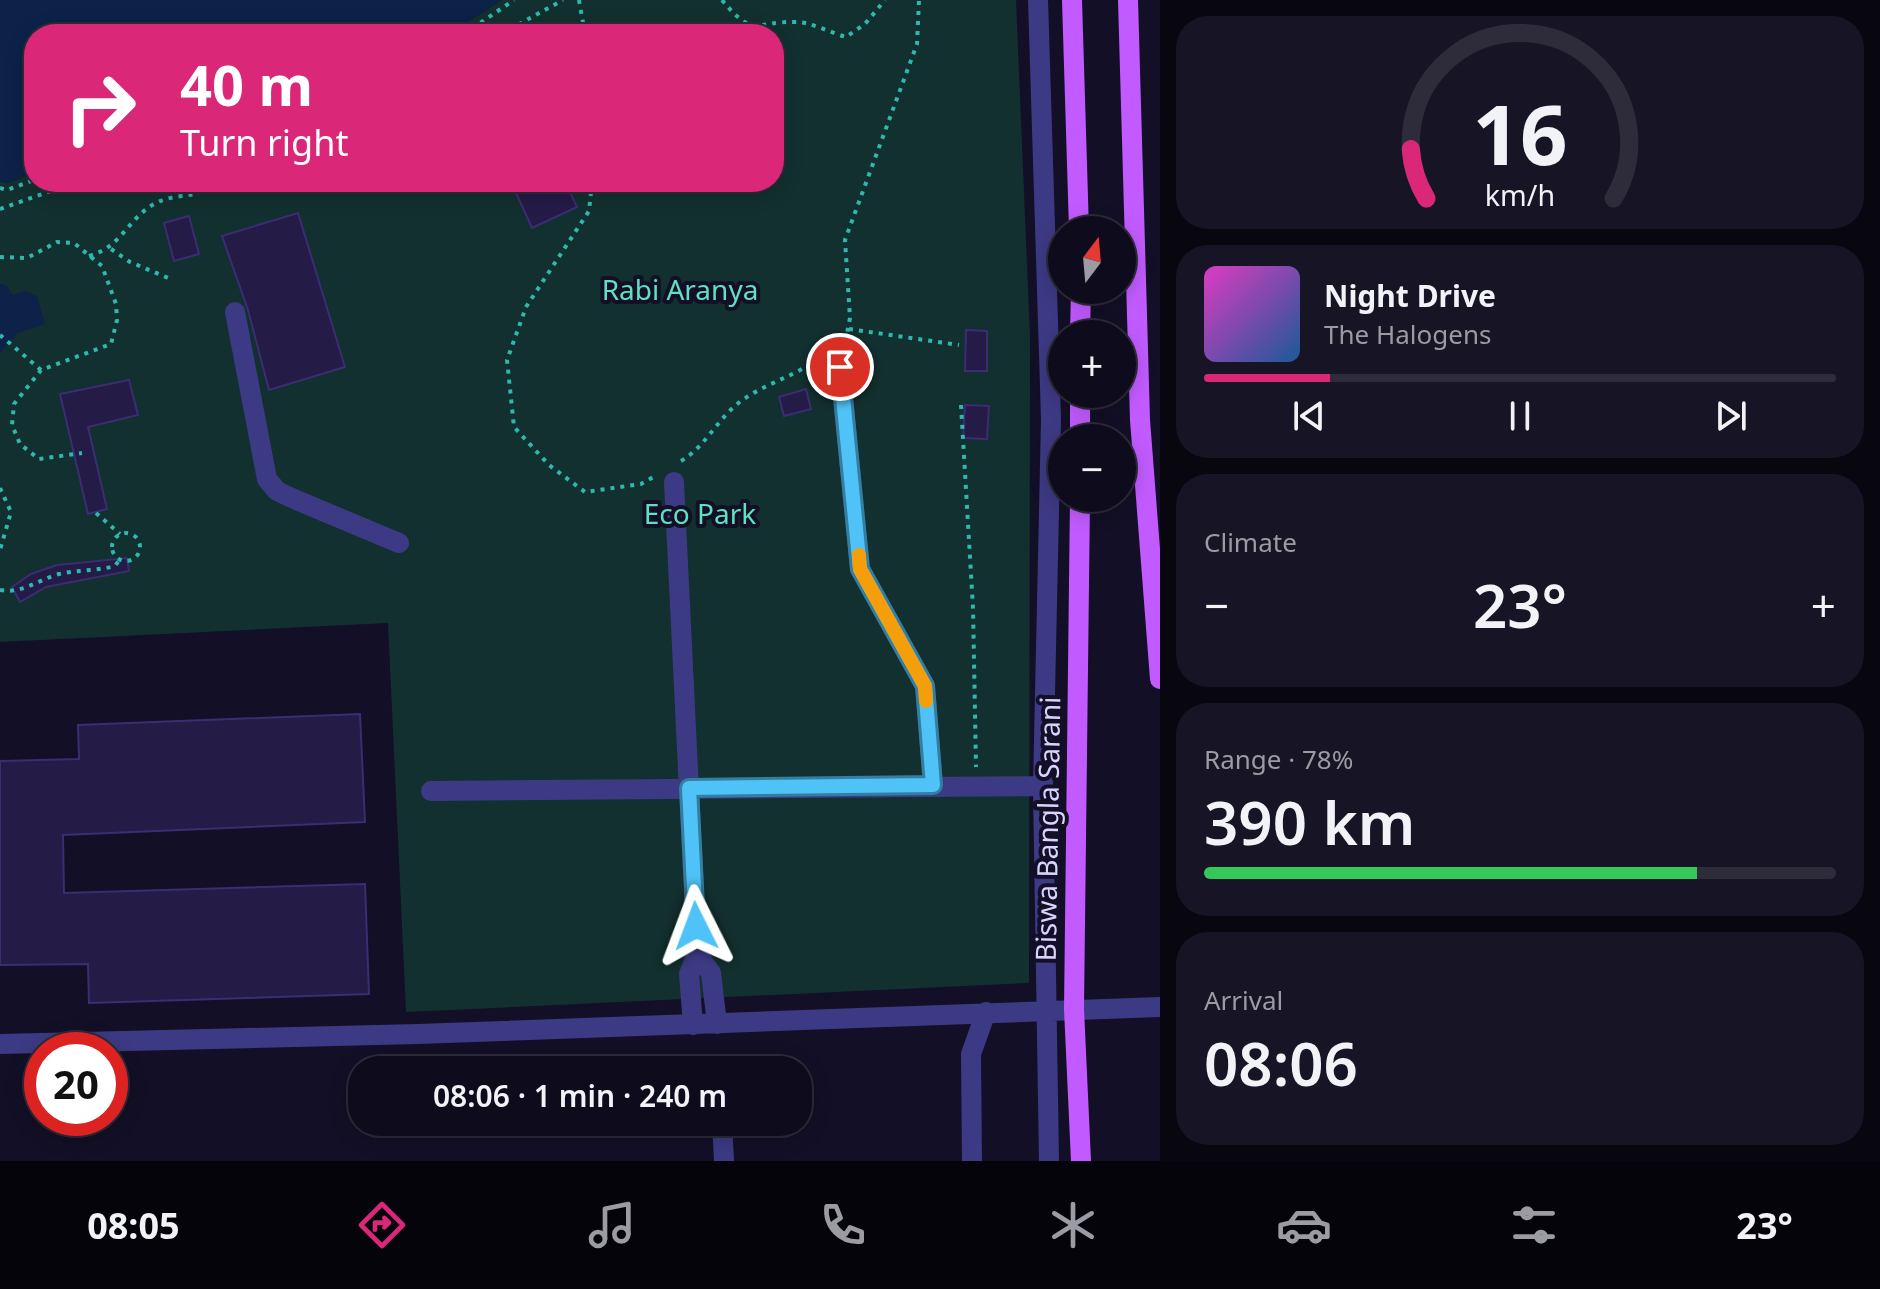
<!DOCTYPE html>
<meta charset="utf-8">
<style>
body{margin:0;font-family:"Noto Sans",sans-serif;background:#171425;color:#f1f3f6;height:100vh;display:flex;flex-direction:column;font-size:30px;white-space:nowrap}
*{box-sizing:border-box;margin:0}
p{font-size:26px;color:#9b9ba3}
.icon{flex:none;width:44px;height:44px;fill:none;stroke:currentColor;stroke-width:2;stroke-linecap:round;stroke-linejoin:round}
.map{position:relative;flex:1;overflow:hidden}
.details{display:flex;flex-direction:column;gap:16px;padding:16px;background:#08060f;width:720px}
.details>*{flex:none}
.top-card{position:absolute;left:24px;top:24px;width:760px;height:168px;border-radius:32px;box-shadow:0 4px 20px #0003,0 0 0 2px #2e2b3b;background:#db2777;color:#fff;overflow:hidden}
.needle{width:52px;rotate:16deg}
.tools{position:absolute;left:1048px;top:216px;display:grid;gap:16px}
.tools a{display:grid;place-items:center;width:88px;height:88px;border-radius:50%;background:#0e0b1c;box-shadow:0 4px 20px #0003,0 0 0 2px #2e2b3b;font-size:40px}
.speed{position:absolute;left:24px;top:1032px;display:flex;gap:16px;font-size:40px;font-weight:700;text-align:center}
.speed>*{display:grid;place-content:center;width:104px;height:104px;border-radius:50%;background:#0e0b1c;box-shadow:0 4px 20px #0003,0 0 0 2px #2e2b3b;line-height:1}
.speed .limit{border:12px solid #d22;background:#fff;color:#111}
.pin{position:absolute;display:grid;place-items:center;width:68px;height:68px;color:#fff;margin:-34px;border:4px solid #fff;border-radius:50%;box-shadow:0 2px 8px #0007}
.me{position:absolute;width:88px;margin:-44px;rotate:357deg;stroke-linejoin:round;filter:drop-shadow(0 0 6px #0008)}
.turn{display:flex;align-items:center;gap:28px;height:168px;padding:0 24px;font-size:36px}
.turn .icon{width:104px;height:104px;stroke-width:2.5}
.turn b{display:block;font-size:56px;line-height:68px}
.big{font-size:60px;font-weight:600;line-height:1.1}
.details .tile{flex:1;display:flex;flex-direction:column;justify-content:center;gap:12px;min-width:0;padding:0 28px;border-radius:32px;background:#171425}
.details .dial{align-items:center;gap:0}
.dial svg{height:208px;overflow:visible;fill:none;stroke:#2e2b3b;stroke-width:7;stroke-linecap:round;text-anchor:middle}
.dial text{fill:#f1f3f6;stroke:none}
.song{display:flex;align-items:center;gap:24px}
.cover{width:96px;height:96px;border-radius:12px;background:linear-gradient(135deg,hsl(310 70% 55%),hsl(210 70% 35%))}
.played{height:8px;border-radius:4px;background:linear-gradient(90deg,#db2777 20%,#2e2b3b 20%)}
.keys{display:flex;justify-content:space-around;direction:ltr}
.heat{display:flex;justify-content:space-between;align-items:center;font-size:44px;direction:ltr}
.charge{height:12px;border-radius:6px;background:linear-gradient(90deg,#34c759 78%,#2e2b3b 0)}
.trip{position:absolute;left:348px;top:1056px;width:464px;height:80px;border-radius:32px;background:#0e0b1c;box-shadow:0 4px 20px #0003,0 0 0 2px #2e2b3b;font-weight:600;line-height:80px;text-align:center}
.dock{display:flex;height:128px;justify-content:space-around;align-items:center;background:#06040b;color:#9b9ba3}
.dock .icon{width:56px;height:56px}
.dock .selected{color:#db2777}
.dock b{font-size:36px;color:#f1f3f6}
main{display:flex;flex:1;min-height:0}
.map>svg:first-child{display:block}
.green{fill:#12302f}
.water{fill:#0c2248}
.building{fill:#241b47;stroke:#3b2d73;stroke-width:2}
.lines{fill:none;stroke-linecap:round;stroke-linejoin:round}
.path{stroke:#2fb8b0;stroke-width:4;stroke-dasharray:4 6;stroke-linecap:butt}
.minor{stroke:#3d3a85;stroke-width:20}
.major{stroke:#c25bff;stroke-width:20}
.route-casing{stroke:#337fa1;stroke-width:20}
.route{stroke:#4fc3f7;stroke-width:14}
.slow{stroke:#f59e0b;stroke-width:14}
.labels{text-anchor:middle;stroke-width:8;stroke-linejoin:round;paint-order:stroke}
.park-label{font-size:28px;fill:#5fe0c0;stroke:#130f26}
.street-label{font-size:28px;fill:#d9d4ff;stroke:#130f26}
</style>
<main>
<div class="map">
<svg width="1160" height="1161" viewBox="0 0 1160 1161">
<rect width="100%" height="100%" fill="#130f26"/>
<path class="green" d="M502,0H1016L1030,336L1029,983L406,1012L388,623L0,642V181L7,183L34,173V182H774V34H448Z"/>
<path class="water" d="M0,0H502L448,34H34V173L7,183L0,181Z
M0,284L6,285L13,295L25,291L37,296L45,324L18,333L0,353Z"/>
<path class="building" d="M511,182H565L577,207L532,228Z
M298,213L345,367L269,390L248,310L222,236Z
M189,216L199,254L174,261L164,223Z
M966,330L987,331V371H965Z
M129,380L138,415L88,427L107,509L88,514L60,394Z
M806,389L811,409L784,416L779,397Z
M965,405L989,406L987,439L963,438Z
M127,558L129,571L46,587L20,602L12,587L31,574L57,565Z
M360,714L365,822L63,835L64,893L365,884L369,994L89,1003L88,964L0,965V761L79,759L78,725Z"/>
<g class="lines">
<path class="path" d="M579,0L585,34
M722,0C754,39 755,21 796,22C811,22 831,33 846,37L865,24L885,0
M464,34L514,0
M501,34L563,0
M592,182L589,211L526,307L507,360L514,427L549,465L585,492L641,484L655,476
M0,188L7,190L34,180
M0,209L76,182
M111,249L130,262L173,280
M89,256C124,246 127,217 158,202C168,197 183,196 195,194
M0,257L27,258L57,242L74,243L102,266L116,304L117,320L111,344L41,370L14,404L12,425L20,444L39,459L82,453
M849,329L959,345
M0,335L41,370
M835,346L846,338L850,318L845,240L917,44L919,0
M961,405L973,608L976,767
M681,461C707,446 719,415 744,399C769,382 798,375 822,356
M0,488L11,512L0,550
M96,513L120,534
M112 547a14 14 0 1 1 28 0a14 14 0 1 1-28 0Z
M0,590C23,594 37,580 59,574C77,570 96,571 115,566L120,559"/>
<path class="minor" d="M1038,0L1051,419L1043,786L1049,1161
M235,312L267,479L277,491L294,499L399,543
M840,367L860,569L925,686L933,785
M674,482L697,954
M431,791L1043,786
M693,1025L689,974L697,954L711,973L717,1024
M0,1044L418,1034L1160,1007
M722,1122L724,1161
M972,1161L971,1054L986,1012"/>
<path class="major" d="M1072,0L1079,230
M1128,0L1140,420L1160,679
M1080,334L1081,290
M1080,438V394
M1080,498L1074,1009L1081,1161"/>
</g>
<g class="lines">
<defs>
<path id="route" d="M696,926L689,788L933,785L925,686L860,569L840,367"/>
</defs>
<use href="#route" class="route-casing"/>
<use href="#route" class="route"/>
<path class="slow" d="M859,555L860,569L925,686L926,701"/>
</g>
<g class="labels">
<g class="park-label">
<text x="680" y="300">Rabi Aranya</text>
<text x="700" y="524">Eco Park</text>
</g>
<g class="street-label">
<text transform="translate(1048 829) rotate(-89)" y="10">Biswa Bangla Sarani</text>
</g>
</g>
</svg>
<div class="tools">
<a><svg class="needle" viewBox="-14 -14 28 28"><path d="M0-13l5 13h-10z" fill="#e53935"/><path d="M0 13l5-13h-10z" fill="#9b9ba3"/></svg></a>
<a>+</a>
<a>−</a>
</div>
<div class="speed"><div class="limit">20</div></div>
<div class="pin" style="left:840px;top:367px;background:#d93025"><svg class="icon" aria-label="arrive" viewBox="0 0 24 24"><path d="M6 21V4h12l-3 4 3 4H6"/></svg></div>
<svg class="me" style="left:696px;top:926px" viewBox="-20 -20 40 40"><path d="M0-17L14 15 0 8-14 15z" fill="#4fc3f7" stroke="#fff" stroke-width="4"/></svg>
<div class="trip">08:06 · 1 min · 240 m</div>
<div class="top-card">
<div class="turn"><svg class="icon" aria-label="right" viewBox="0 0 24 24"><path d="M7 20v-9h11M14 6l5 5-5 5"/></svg><div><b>40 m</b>Turn right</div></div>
</div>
</div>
<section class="details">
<div class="tile dial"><svg viewBox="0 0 100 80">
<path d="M14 69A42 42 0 1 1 86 69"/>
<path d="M14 69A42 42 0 0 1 8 50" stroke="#db2777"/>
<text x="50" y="56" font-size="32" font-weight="700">16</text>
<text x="50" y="72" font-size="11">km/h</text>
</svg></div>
<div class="tile">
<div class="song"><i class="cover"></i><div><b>Night Drive</b><p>The Halogens</p></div></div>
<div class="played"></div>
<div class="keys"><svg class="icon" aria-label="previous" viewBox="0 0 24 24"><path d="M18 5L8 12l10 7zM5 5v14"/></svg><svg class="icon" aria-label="pause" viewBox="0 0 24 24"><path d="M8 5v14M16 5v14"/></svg><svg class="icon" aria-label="next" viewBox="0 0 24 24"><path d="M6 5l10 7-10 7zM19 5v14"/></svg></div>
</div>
<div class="tile"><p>Climate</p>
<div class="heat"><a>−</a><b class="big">23°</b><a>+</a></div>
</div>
<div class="tile"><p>Range · 78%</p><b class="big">390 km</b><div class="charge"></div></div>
<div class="tile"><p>Arrival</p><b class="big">08:06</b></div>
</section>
</main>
<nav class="dock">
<b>08:05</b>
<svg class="icon selected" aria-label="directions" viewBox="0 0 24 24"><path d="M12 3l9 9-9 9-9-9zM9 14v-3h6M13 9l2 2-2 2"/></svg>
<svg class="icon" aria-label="music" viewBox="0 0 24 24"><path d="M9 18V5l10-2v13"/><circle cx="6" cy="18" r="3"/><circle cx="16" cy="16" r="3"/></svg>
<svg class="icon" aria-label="phone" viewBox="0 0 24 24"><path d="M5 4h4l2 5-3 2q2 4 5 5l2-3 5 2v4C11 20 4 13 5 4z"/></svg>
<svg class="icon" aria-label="climate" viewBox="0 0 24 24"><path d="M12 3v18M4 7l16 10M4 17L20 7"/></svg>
<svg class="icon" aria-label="car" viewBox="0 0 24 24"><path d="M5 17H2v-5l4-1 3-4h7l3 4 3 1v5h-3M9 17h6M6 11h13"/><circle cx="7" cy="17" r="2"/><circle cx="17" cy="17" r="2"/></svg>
<svg class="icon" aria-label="filters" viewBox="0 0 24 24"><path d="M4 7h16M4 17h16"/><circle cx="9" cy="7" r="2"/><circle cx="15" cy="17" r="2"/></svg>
<b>23°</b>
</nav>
